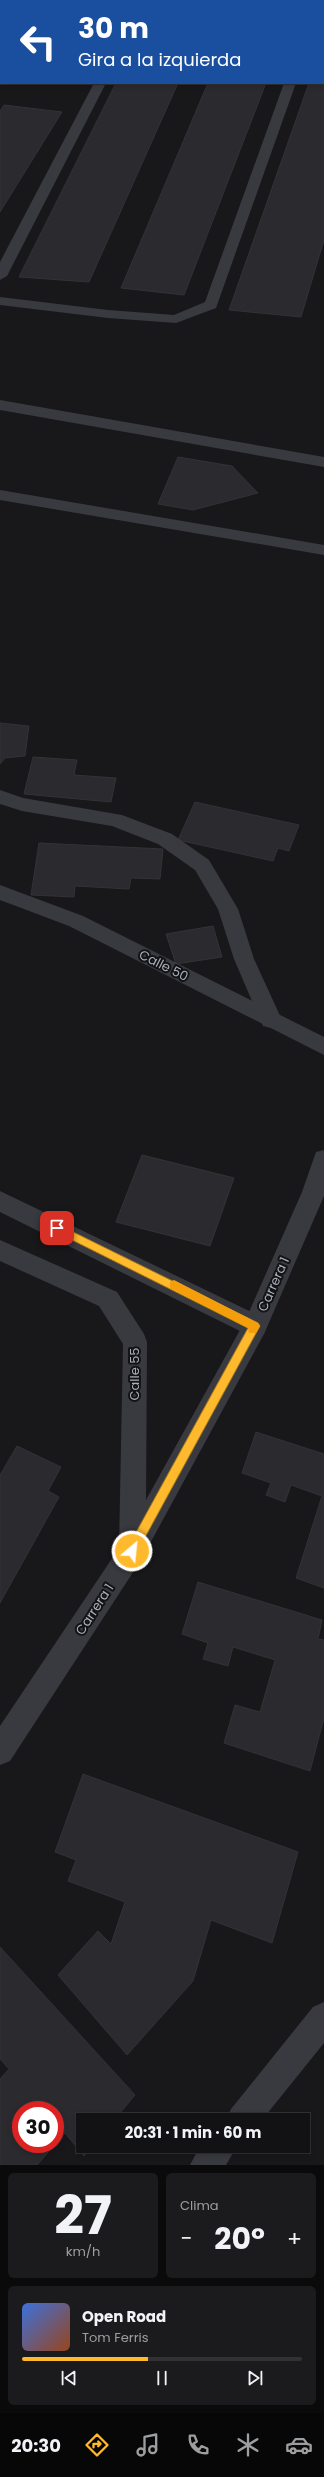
<!DOCTYPE html>
<html lang="es">
<meta charset="utf-8">
<style>
body{margin:0;font-family:Poppins,sans-serif;background:#1b1b1d;color:#f1f3f6;height:100vh;display:flex;flex-direction:column;font-size:15px;white-space:nowrap}
*{box-sizing:border-box;margin:0}
p{font-size:13px;color:#9c9ea0}
.icon{flex:none;width:22px;height:22px;fill:none;stroke:currentColor;stroke-width:2;stroke-linecap:round;stroke-linejoin:round}
.map{position:relative;height:2165px;overflow:hidden}
.side{display:flex;flex-direction:column;gap:8px;padding:8px;background:#0a0a0b;flex:1}
.side>*{flex:none}
.guide{position:absolute;left:0px;top:0px;width:324px;height:84px;box-shadow:0 2px 6px #0003,0 0 0 1px #313234;background:#1a4fa0;color:#fff;overflow:hidden}
.speed{position:absolute;left:12px;top:2101px;display:flex;gap:8px;font-size:20px;font-weight:700;text-align:center}
.speed>*{display:grid;place-content:center;width:52px;height:52px;border-radius:50%;background:#121214;box-shadow:0 2px 6px #0003,0 0 0 1px #313234;line-height:1}
.speed .limit{border:6px solid #d22;background:#fff;color:#111}
.pin{position:absolute;display:grid;place-items:center;width:34px;height:34px;color:#fff;margin:-17px;border-radius:8px;box-shadow:0 2px 6px #0006}
.me{position:absolute;width:44px;margin:-22px;rotate:28deg;stroke-linejoin:round;filter:drop-shadow(0 0 3px #0008)}
.turn{display:flex;align-items:center;gap:14px;height:84px;padding:0 12px;font-size:18px}
.turn .icon{width:52px;height:52px;stroke-width:2.5}
.turn b{display:block;font-size:28px;line-height:34px}
.big{font-size:30px;font-weight:700;line-height:1.1}
.side .tile{flex:1;display:flex;flex-direction:column;justify-content:center;gap:6px;min-width:0;padding:0 14px;border-radius:6px;background:#1b1b1d}
.side .dial{align-items:center;gap:0}
.dial b{font-size:52px;line-height:1}
.song{display:flex;align-items:center;gap:12px}
.cover{width:48px;height:48px;border-radius:6px;background:linear-gradient(135deg,hsl(220 70% 55%),hsl(20 70% 35%))}
.played{height:4px;border-radius:2px;background:linear-gradient(90deg,#ffb92c 45%,#313234 45%)}
.keys{display:flex;justify-content:space-around;direction:ltr}
.heat{display:flex;justify-content:space-between;align-items:center;font-size:22px;direction:ltr}
.side .tiles{flex:1;display:grid;gap:8px;grid-template-columns:1fr 1fr}
.tile:last-child{grid-column:span 2}
.trip{position:absolute;left:76px;top:2113px;width:234px;height:40px;border-radius:0px;background:#121214;box-shadow:0 2px 6px #0003,0 0 0 1px #313234;font-weight:700;line-height:40px;text-align:center}
.tabs{display:flex;height:64px;justify-content:space-around;align-items:center;background:#070708;color:#9c9ea0}
.tabs .icon{width:28px;height:28px}
.tabs .current{color:#ffb92c}
.tabs b{font-size:18px;color:#f1f3f6}
.map>svg:first-child{display:block}
.building{fill:#2b2b2f;stroke:#323237;fill-rule:evenodd}
.lines{fill:none;stroke-linecap:round;stroke-linejoin:round}
.service{fill:#393a40;fill-rule:evenodd}
.minor{fill:#393a40;fill-rule:evenodd}
.route{fill:#ffb92c;stroke:#a6781d}
.slow{fill:#f59e0b}
.labels{text-anchor:middle;stroke-width:4;stroke-linejoin:round;paint-order:stroke}
.street-label{font-size:13px;fill:#a9afbb;stroke:#131316}
</style>
<div class="map">
<svg width="324" height="2165" viewBox="0 0 324 2165">
<rect width="100%" height="100%" fill="#18181b"/>
<path class="building" d="M324,43V240L301,317L229,310L309,83H323Z
M116,83H178L89,282L19,277Z
M208,83H266L184,295L121,288Z
M4,105L62,112L0,212V111Z
M178,457L232,466L258,493L193,510L158,504Z
M0,723L29,726L25,756L5,758L0,764Z
M33,757L77,760L74,775L116,778L111,802L24,794Z
M195,802L299,825L289,851L278,848L273,861L178,840Z
M39,843L163,849L160,879L131,878L129,889L75,886L74,897L31,895Z
M213,926L222,957L176,964L166,934Z
M142,1155L234,1178L210,1246L116,1222Z
M256,1432L324,1454V1588L296,1578L322,1496L291,1485L285,1502L266,1495L271,1483L242,1473Z
M17,1446L61,1467L48,1491L59,1497L0,1603V1475Z
M198,1582L322,1620L318,1639L324,1640V1718L310,1771L224,1743L235,1705L260,1712L275,1660L233,1647L228,1666L203,1659L208,1643L182,1634Z
M83,1774L298,1852L272,1943L211,1920L193,1981L127,2055L58,1975L98,1931L111,1944L125,1902L68,1881L76,1860L55,1852Z
M0,1947L135,2095L114,2120H83V2146H92L84,2156L65,2133L37,2165H0V2079L9,2069L0,2059ZM21,2110H55V2144H21Z"/>
<g class="lines">
<path class="service" d="M94,83H106L7,276L0,280V262Z
M284,83H296L216,308L176,323L108,318L0,305V297L108,310L174,315L205,302Z
M0,400L324,457V467L0,410Z
M0,490L324,545V555L0,500Z
M0,790L23,798L122,815L172,834L209,860L238,909L254,959L282,1020L279,1026L271,1028L263,1026L260,1020L234,959L218,909L195,870L158,844L112,826L22,811L0,804Z
M0,1191L264,1318L267,1326L264,1334L255,1337L246,1334L0,1212Z
M324,2002V2043L262,2120H226L231,2109L313,2007Z
M200,2146H237L226,2165H190Z"/>
<path class="minor" d="M97,0H111L96,1Z
M305,0H317V1H305Z
M323,12H324V21L323,20Z
M0,34H1V42H0Z
M0,885L83,916L324,1037V1055L69,926L0,900Z
M324,1150V1196L264,1334L141,1560L10,1761L0,1765V1726L119,1548L123,1344L99,1306L0,1261V1240L117,1292L144,1334L147,1342L146,1500L245,1321L302,1192L316,1152Z"/>
</g>
<path class="route" d="M57,1224L258,1323L260,1326L136,1554L132,1556L128,1554V1547L248,1328L54,1231L52,1228Z"/>
<path class="slow" d="M174,1280L258,1323L260,1326L256,1333H249L248,1328L170,1288V1282Z"/>
<g class="labels">
<g class="street-label">
<text transform="translate(164 965) rotate(27)" y="5">Calle 50</text>
<text transform="translate(273 1284) rotate(-66)" y="5">Carrera 1</text>
<text transform="translate(134 1374) rotate(-90)" y="5">Calle 55</text>
<text transform="translate(94 1609) rotate(-57)" y="5">Carrera 1</text>
</g>
</g>
</svg>
<div class="speed"><div class="limit">30</div></div>
<div class="pin" style="left:57px;top:1228px;background:#d93025"><svg class="icon" aria-label="arrive" viewBox="0 0 24 24"><path d="M6 21V4h12l-3 4 3 4H6"/></svg></div>
<svg class="me" style="left:132px;top:1551px" viewBox="-20 -20 40 40"><circle r="17" fill="#ffb92c" stroke="#fff" stroke-width="3"/><path d="M0-11L8 9 0 5-8 9z" fill="#fff"/></svg>
<div class="trip">20:31 · 1 min · 60 m</div>
<div class="guide">
<div class="turn"><svg class="icon" aria-label="left" viewBox="0 0 24 24"><path d="M17 20v-9H6M10 6l-5 5 5 5"/></svg><div><b>30 m</b>Gira a la izquierda</div></div>
</div>
</div>
<section class="side">
<div class="tiles">
<div class="tile dial"><b>27</b><p>km/h</p></div>
<div class="tile"><p>Clima</p>
<div class="heat"><a>−</a><b class="big">20°</b><a>+</a></div>
</div>
<div class="tile">
<div class="song"><i class="cover"></i><div><b>Open Road</b><p>Tom Ferris</p></div></div>
<div class="played"></div>
<div class="keys"><svg class="icon" aria-label="previous" viewBox="0 0 24 24"><path d="M18 5L8 12l10 7zM5 5v14"/></svg><svg class="icon" aria-label="pause" viewBox="0 0 24 24"><path d="M8 5v14M16 5v14"/></svg><svg class="icon" aria-label="next" viewBox="0 0 24 24"><path d="M6 5l10 7-10 7zM19 5v14"/></svg></div>
</div>
</div>
</section>
<nav class="tabs">
<b>20:30</b>
<svg class="icon current" aria-label="directions" viewBox="0 0 24 24"><path d="M12 3l9 9-9 9-9-9zM9 14v-3h6M13 9l2 2-2 2"/></svg>
<svg class="icon" aria-label="music" viewBox="0 0 24 24"><path d="M9 18V5l10-2v13"/><circle cx="6" cy="18" r="3"/><circle cx="16" cy="16" r="3"/></svg>
<svg class="icon" aria-label="phone" viewBox="0 0 24 24"><path d="M5 4h4l2 5-3 2q2 4 5 5l2-3 5 2v4C11 20 4 13 5 4z"/></svg>
<svg class="icon" aria-label="climate" viewBox="0 0 24 24"><path d="M12 3v18M4 7l16 10M4 17L20 7"/></svg>
<svg class="icon" aria-label="car" viewBox="0 0 24 24"><path d="M5 17H2v-5l4-1 3-4h7l3 4 3 1v5h-3M9 17h6M6 11h13"/><circle cx="7" cy="17" r="2"/><circle cx="17" cy="17" r="2"/></svg>
</nav>
